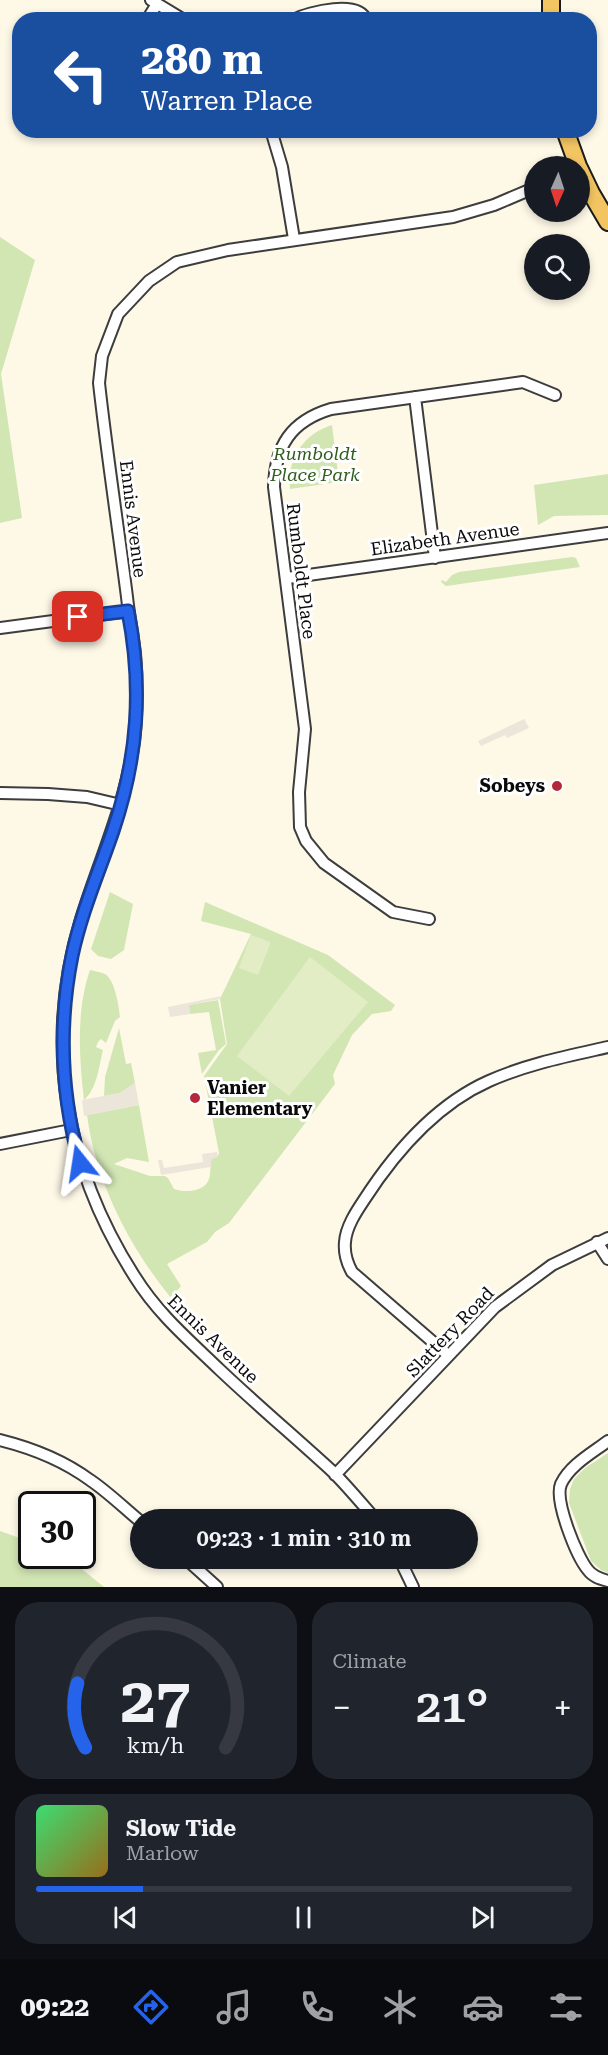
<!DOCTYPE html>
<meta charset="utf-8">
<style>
body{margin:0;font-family:"Roboto Serif",serif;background:#20242c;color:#f1f3f6;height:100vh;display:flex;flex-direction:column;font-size:22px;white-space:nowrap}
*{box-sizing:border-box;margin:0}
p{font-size:20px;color:#9ea1a6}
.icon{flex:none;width:33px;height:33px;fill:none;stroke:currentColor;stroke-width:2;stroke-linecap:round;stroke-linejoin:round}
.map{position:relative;height:1587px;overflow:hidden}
.drawer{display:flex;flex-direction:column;gap:15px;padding:15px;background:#0d0f14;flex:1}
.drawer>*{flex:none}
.hud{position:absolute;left:12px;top:12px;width:585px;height:126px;border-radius:24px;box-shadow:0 3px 9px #0003;background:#1a4fa0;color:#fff;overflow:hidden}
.needle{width:39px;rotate:183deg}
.controls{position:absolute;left:524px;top:156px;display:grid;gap:12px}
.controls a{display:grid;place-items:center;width:66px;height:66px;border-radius:50%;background:#171b24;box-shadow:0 3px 9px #0003;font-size:30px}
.speed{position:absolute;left:18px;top:1491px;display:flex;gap:12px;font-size:30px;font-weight:700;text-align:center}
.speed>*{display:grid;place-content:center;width:78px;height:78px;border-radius:50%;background:#171b24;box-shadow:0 3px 9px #0003;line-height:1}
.speed .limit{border:3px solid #111;border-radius:9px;background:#fff;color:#111}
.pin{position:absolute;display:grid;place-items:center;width:51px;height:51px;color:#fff;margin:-26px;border-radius:12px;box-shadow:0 3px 9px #0006}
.me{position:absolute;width:66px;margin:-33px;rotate:345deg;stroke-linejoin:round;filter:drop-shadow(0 0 4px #0008)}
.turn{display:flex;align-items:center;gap:21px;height:126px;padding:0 30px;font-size:27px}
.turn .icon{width:78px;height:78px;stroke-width:2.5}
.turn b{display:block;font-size:42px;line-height:51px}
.big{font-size:45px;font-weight:600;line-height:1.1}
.drawer .widget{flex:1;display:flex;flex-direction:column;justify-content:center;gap:9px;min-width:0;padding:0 21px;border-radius:24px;background:#20242c}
.drawer .dial{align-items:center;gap:0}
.dial svg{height:156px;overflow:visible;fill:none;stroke:#363941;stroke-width:7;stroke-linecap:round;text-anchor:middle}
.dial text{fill:#f1f3f6;stroke:none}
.song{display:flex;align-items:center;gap:18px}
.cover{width:72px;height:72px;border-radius:9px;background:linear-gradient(135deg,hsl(140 70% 55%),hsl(40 70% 35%))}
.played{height:6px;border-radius:3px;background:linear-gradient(90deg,#2563eb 20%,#363941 20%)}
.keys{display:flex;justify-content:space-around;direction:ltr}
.heat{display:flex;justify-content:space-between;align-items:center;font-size:33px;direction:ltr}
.drawer .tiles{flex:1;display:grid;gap:15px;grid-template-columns:1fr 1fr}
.widget:last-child{grid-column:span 2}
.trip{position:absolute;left:130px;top:1509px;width:348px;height:60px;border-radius:30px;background:#171b24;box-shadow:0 3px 9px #0003;font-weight:600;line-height:60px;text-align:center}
.menu{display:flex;height:96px;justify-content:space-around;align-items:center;background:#090b0e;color:#9ea1a6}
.menu .icon{width:42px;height:42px}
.menu .active{color:#2563eb}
.menu b{font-size:27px;color:#f1f3f6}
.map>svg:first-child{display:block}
.green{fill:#d2e6b4;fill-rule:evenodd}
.pitch{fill:#e3edc5}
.plaza{fill:#ece5d9}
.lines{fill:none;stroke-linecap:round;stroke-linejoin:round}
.street-casing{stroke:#3d3d3d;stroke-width:14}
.primary-casing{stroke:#1b1b1b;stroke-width:20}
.street{stroke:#fff;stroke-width:10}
.primary{stroke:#f3c562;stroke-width:16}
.route-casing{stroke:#184099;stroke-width:15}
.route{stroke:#2563eb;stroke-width:10}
.poi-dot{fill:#b3293a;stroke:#fff;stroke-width:2}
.labels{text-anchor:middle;stroke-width:6;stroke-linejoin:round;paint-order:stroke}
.park-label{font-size:18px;font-style:italic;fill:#305d1e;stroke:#fff}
.street-label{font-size:18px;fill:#0a0a0a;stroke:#fff}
.poi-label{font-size:18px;font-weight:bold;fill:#0a0a0a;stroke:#fff;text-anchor:end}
</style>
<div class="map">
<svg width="608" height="1587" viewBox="0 0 608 1587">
<rect width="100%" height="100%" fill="#fef8e7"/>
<path class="green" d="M0,237L35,260L1,374L22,518L0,523Z
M332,425L339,482L290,489C287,459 303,434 332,425Z
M608,474V515L554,516L538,525L534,485Z
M572,557L576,558L580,567L446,586L441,582L442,580L446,582L452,575L459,572Z
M110,892L133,904L124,950L111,959L98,956L91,949Z
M205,902L328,955L395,1005L391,1011L372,1014L352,1035L333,1075L335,1084L229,1223L215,1232L207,1242L167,1264L181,1286L171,1298C129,1246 96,1183 87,1115L139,1105L149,1162L127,1158L114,1164L150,1176H165L168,1178L174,1189C184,1193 205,1192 209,1179C211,1173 210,1165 211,1159L218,1156L219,1153L204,1076L227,1044L220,999L251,934L201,921ZM251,936L270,943L258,974Z
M90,970C94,971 101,972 105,974C115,980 119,1007 120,1017L115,1021L106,1043L101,1039L98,1042L96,1047L103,1050C99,1066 97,1089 84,1100C79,1058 76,1010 90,970Z
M218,1000L226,1044L219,1050L202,1074L198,1053L216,1050L209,1012L190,1014L188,1005Z
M119,1028L126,1064L131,1063L135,1083L120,1093L104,1096L105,1077Z
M608,1453V1573L601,1570L591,1561L569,1503L570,1489L574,1479L585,1468Z
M0,1531L31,1542L32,1556H66L104,1587H0Z"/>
<path class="pitch" d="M251,935L270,942L258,975L239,968Z
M310,957L368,1002L289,1096L237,1056Z"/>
<path class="plaza" d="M524,719L529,728L507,738L505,735L481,746L478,741Z
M222,996L220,999L189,1005L190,1014L170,1017L168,1007Z
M135,1083L139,1105L84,1116L82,1100L120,1093Z
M217,1152L218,1156L212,1159L210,1167L161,1175L158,1160H162L164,1168L203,1162L202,1154Z"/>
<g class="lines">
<defs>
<path id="street" d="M151,0L184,20
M147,20L157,4
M293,20C311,11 359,0 366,20
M271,130L282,167L294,239
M415,397L435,558
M287,578L608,533
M0,628L128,611
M0,793L48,794L87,797L121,805
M429,919L393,912L324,863L306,841L300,827L299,792L305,729L274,487C275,446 291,421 331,409L523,382L555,395
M0,1144L71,1130
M597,1242L608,1259
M448,1355L352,1272C347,1263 344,1252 345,1242C346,1227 356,1212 364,1200C395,1152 435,1105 489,1081C527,1064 568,1056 608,1047
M0,1440C32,1448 63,1460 90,1480C108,1492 124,1508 141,1522
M608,1441C592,1453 570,1465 561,1484C554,1501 577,1557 588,1570C593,1577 601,1579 608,1581
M335,1475L495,1307L552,1265L608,1238
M376,1520C362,1504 348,1487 333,1472C296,1438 257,1405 220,1370C189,1340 158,1314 135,1277C65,1168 43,1044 81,919C102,851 133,789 136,717C137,696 137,675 135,654C133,635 129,616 127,597C118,526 107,455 99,383L102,356L118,314L149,281L177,262L228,250L453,217L494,205L534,188
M185,1558L217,1587
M399,1558L413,1587"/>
<path id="primary" d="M551,0V20
M565,130L578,166
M579,168L591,193L608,222"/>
</defs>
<use href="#street" class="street-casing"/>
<use href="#primary" class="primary-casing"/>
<use href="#street" class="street"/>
<use href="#primary" class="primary"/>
</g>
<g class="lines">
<defs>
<path id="route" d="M78,617L128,611C143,687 138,757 113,831C99,872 81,913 72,956C58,1026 61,1095 80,1163"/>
</defs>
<use href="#route" class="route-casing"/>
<use href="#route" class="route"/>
</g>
<g class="poi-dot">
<circle cx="557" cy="786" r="6"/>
<circle cx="195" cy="1098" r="6"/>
</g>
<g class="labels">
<g class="park-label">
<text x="315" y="460">Rumboldt<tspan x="315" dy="21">Place Park</tspan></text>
</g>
<g class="street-label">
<text transform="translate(133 519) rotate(83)" y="6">Ennis Avenue</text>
<text transform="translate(445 539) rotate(-8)" y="6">Elizabeth Avenue</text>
<text transform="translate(301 571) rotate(83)" y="6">Rumboldt Place</text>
<text transform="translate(450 1332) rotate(-46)" y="6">Slattery Road</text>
<text transform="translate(213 1339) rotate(44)" y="6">Ennis Avenue</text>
</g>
<g class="poi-label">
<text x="545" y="792">Sobeys</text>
<text x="207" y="1094" text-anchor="start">Vanier<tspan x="207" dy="21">Elementary</tspan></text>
</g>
</g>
</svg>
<div class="controls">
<a><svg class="needle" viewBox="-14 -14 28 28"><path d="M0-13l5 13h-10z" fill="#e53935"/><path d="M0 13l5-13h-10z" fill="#9ea1a6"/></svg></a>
<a><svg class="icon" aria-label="search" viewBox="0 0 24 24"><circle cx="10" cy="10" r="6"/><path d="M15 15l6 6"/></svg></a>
</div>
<div class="speed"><div class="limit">30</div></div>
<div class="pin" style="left:78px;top:617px;background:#d93025"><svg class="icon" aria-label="arrive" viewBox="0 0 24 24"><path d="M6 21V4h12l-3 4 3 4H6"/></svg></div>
<svg class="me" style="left:80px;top:1163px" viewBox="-20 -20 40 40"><path d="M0-17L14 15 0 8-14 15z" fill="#2563eb" stroke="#fff" stroke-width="4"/></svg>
<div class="trip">09:23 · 1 min · 310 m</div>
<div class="hud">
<div class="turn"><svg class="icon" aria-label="left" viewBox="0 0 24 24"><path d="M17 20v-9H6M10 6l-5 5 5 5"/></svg><div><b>280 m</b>Warren Place</div></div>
</div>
</div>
<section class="drawer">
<div class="tiles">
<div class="widget dial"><svg viewBox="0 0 100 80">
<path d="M14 69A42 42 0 1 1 86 69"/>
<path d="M14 69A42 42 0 0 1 10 36" stroke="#2563eb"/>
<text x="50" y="56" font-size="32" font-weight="700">27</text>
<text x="50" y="72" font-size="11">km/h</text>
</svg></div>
<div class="widget"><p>Climate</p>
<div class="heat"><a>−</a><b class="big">21°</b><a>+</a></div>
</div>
<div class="widget">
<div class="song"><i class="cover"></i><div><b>Slow Tide</b><p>Marlow</p></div></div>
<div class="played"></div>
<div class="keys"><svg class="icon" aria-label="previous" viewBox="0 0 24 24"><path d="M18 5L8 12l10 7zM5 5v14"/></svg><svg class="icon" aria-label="pause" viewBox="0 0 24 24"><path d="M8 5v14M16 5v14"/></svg><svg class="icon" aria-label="next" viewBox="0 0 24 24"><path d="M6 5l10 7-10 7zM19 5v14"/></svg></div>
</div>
</div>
</section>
<nav class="menu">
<b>09:22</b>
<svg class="icon active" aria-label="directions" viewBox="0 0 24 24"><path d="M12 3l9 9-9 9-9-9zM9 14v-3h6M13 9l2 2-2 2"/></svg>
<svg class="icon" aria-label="music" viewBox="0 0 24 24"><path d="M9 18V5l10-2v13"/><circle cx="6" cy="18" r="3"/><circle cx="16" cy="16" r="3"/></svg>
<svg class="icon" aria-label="phone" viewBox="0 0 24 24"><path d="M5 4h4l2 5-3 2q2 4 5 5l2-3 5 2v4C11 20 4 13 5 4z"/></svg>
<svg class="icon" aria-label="climate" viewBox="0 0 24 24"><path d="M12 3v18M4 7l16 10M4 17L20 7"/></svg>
<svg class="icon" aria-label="car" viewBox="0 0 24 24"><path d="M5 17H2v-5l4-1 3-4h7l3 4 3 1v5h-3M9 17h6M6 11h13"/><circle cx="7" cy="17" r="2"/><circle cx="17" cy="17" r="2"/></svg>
<svg class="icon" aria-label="filters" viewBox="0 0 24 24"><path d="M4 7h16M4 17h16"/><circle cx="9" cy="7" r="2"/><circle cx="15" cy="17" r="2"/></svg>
</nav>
